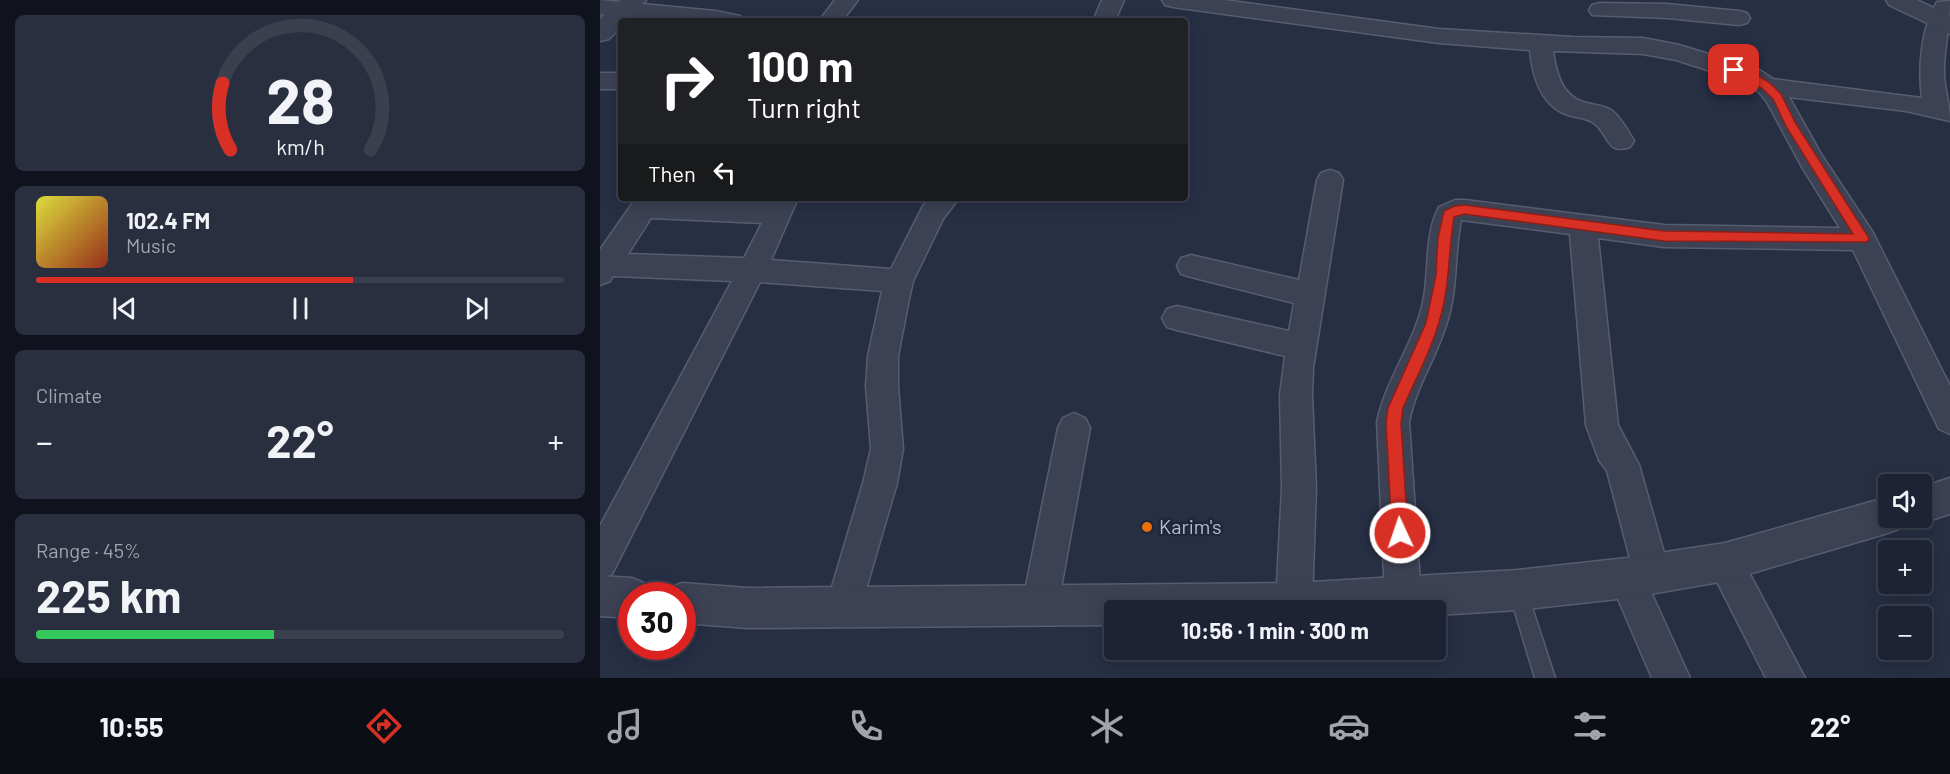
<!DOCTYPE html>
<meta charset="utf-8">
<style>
body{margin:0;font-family:Barlow,sans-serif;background:#2a2f40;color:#f1f3f6;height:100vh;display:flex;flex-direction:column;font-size:22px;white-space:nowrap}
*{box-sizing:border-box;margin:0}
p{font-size:20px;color:#a0a4ac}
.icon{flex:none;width:33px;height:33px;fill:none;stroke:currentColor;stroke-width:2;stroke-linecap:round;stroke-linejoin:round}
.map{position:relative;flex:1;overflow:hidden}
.panel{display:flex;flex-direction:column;gap:15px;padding:15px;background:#10131d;width:600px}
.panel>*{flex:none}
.top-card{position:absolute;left:18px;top:18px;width:570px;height:183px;border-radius:6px;box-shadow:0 3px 15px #0003,0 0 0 2px #3b404f;background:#202124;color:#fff;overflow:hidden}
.tools{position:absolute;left:1278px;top:474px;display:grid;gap:12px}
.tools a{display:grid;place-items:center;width:54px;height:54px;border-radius:6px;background:#1d2334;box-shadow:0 3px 15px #0003,0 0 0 2px #3b404f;font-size:30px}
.speed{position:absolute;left:18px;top:582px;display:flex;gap:12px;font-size:30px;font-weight:700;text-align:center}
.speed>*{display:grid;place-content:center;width:78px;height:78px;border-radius:50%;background:#1d2334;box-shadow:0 3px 15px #0003,0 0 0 2px #3b404f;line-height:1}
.speed .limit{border:9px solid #d22;background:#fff;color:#111}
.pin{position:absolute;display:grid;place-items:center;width:51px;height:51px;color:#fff;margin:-26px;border-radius:12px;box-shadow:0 3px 9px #0006}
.me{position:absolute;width:66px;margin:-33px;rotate:357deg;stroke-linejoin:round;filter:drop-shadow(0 0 4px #0008)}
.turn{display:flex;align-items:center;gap:21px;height:126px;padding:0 30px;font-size:27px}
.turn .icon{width:78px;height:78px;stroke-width:2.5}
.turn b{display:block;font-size:42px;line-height:51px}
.then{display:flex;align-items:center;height:57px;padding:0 30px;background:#0003;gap:12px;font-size:22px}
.big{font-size:45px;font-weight:700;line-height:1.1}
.panel .widget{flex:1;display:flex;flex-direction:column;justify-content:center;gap:9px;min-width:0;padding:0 21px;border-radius:9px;background:#2a2f40}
.panel .dial{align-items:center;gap:0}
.dial svg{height:156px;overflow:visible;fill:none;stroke:#3b404f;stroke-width:7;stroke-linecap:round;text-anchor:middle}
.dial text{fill:#f1f3f6;stroke:none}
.song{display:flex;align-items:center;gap:18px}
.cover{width:72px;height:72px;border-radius:9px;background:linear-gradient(135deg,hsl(60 70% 55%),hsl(10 70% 35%))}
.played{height:6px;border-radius:3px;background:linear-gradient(90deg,#d93025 60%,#3b404f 60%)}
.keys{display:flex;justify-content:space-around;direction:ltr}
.heat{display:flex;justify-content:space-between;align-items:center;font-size:33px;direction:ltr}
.charge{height:9px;border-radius:4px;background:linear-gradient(90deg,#34c759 45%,#3b404f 0)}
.trip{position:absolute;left:504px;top:600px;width:342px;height:60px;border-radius:6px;background:#1d2334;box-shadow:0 3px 15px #0003,0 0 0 2px #3b404f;font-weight:700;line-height:60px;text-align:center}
.tab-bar{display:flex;height:96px;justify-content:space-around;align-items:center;background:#0c0e15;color:#a0a4ac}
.tab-bar .icon{width:42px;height:42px}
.tab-bar .on{color:#d93025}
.tab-bar b{font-size:27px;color:#f1f3f6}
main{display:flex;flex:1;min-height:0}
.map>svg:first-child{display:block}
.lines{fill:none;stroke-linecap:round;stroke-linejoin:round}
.service-casing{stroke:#575d6f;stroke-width:3}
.minor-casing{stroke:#575d6f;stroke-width:3}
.tertiary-casing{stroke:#575d6f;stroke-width:3}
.service{fill:#3c4254;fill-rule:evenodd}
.minor{fill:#3c4254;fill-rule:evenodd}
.tertiary{fill:#3c4254;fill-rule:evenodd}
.route{fill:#d93025;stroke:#8d1f18;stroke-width:1.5}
.food-dot{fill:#e8710a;stroke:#20273a;stroke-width:2}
.labels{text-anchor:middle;stroke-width:5;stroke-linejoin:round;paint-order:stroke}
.poi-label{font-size:20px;fill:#b9bece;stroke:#20273a;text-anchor:start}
</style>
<main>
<section class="panel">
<div class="widget dial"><svg viewBox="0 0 100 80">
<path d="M14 69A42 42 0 1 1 86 69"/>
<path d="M14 69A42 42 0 0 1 10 35" stroke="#d93025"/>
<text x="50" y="56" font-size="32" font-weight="700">28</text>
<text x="50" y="72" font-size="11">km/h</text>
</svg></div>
<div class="widget">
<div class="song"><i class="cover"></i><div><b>102.4 FM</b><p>Music</p></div></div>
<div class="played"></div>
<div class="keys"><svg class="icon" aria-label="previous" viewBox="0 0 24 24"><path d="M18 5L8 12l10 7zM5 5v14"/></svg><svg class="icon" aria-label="pause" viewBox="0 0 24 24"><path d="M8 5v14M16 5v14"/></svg><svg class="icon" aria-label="next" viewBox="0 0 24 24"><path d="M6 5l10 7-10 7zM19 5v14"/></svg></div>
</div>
<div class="widget"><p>Climate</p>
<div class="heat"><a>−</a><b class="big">22°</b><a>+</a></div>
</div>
<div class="widget"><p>Range · 45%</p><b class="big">225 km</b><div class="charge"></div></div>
</section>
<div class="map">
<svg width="1350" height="678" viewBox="0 0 1350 678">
<rect width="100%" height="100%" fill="#272f45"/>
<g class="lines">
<defs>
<path id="service" d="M918,583L924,586L927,592L955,678H935L909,592L912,586Z"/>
<path id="minor" d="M0,0L116,11L140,16L143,21C95,21 48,22 0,14Z
M235,0H258L242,21H219Z
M502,0H524L515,21H493Z
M562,0H624L839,29L972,37L1043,38L1079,45L1158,69L1173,79L1322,98C1318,69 1321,27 1337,2L1350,1C1350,25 1344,48 1344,71C1344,89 1350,103 1350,121L1306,111L1189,97L1221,154L1272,231L1350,386V434L1339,429L1253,250L1064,247L998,238L1018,425L1039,465L1070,574L1065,587L1051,592L1090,678H1052L1009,578L1014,565L1027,560L1031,562L1007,471L999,460L986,425L970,234L861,220C854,254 858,289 847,322C837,357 816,386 809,422L821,597L816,610H790L785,597L777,422C786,378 816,342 824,297C829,268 825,233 839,207L855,200H865L1064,225L1240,228L1202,167L1167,102L1159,92L1142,81L1076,60L1043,54L953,51C956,71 961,95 983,102C992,105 1002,105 1011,110C1021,117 1028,131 1034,141L1030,147C1006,155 1010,136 995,124C988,118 977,118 968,115C941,106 932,75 930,50L839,43L573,7L565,5Z
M1000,3L1067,4L1139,11L1147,13L1150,18L1147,23L1139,25L1067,18L992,15L989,10L992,5Z
M0,73H21V89H0Z
M730,170L739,173L743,180L713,368L712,395L716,488L712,603L709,610H679L676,603L682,488L680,395L685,356L577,330L567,327L562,318L567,309L577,306L689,331L694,303L591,277L581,274L577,266L581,258L591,255L699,280L717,180L721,173Z
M36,198L170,202L172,198H198L171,260L291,269L323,206L330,198H359L343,219L313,281L309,299L298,356V386L303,449L297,483L257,620L244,625L231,620L226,607L263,483L271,449L266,386L268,356L282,291L160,282L12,574L0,580V526L132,281L13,276L10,281L0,285V250ZM51,218L162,223L144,258L28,254Z
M474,413L485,418L490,428L458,605L453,618L440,623L427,618L422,605L458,428L463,418Z
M1125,544L1137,550L1205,678H1166L1107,562L1113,550Z"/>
<path id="tertiary" d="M20,0H46L27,21H21V27L9,39L0,41V19Z
M1286,0H1317L1350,16V34L1289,5Z
M1350,478V514L1322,523L1309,518H1322V487Z
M1288,497V518H1306L1301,528L1288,533L1125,581L1027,598L918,610L836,615V610H514V625L148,628L82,623V596H65L68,589L82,583L148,588L694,583L918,570L1027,558L1125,543Z
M0,576L32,578L46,584L51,596H32V618L0,616Z"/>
</defs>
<use href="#service" class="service-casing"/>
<use href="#minor" class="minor-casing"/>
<use href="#tertiary" class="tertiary-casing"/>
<use href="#service" class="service"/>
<use href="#minor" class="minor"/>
<use href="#tertiary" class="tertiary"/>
</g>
<path class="route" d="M1134,66L1154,73L1170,83L1181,94L1196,124L1267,235L1269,239L1267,242L1064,241L864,214L854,217C848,252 850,288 839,322C831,351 815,380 803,408L801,423L808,533L806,539L800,541L795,539L792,533L786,423L788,408L826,323L836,275L838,238L844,211L855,206L864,205L1064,231L1253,234L1187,128L1173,99L1163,89L1129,70Z"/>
<circle class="food-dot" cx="547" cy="527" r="6"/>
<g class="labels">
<g class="poi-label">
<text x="559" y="534">Karim's</text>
</g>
</g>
</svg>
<div class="tools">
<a><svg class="icon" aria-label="sound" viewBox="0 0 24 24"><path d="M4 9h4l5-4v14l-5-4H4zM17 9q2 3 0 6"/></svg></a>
<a>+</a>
<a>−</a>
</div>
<div class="speed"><div class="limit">30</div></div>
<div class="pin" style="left:1134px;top:70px;background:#d93025"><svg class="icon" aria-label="arrive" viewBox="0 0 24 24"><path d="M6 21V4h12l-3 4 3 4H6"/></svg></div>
<svg class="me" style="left:800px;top:533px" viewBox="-20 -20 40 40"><circle r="17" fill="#d93025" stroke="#fff" stroke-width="3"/><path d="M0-11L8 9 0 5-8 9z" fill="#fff"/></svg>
<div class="trip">10:56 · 1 min · 300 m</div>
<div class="top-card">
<div class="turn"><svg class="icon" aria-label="right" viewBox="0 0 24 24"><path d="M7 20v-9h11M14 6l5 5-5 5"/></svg><div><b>100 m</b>Turn right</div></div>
<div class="then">Then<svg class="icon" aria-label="left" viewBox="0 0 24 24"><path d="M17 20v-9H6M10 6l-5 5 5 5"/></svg></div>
</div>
</div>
</main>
<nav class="tab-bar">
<b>10:55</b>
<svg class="icon on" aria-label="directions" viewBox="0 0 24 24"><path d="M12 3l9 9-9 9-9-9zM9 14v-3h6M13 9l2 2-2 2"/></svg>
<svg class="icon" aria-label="music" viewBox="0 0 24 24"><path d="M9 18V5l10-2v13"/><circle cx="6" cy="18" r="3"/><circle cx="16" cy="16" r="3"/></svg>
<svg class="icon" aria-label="phone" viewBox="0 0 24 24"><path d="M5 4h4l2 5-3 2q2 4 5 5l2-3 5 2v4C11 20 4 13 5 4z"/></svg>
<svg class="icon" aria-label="climate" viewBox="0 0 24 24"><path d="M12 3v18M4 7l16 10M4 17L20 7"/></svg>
<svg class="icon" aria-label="car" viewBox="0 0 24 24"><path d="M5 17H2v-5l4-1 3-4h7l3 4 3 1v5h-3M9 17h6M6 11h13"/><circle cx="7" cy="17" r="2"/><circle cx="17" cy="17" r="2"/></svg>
<svg class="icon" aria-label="filters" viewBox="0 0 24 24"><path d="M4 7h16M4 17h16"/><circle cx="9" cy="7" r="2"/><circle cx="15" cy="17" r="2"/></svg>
<b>22°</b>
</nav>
